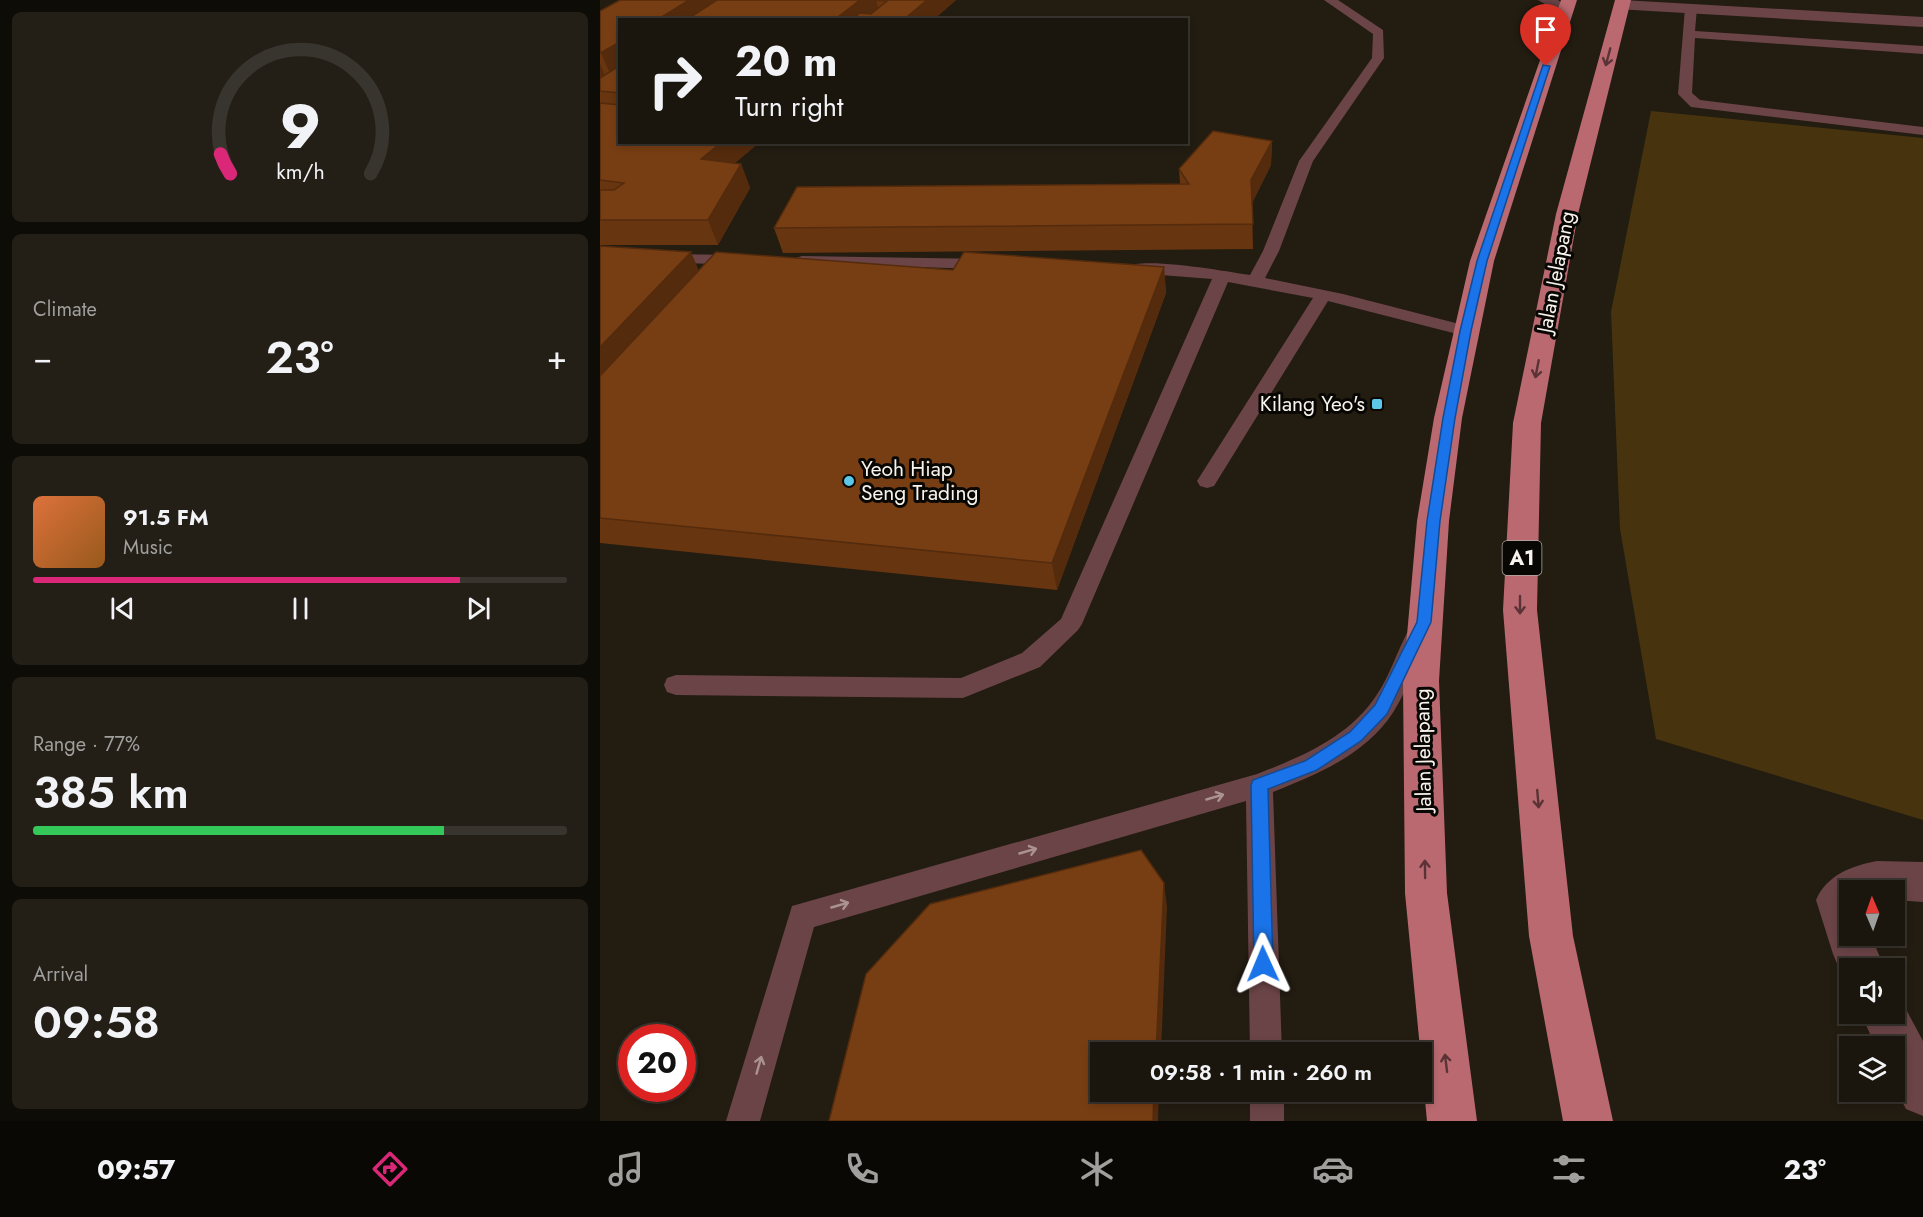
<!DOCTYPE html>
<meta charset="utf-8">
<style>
body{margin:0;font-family:Jost,sans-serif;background:#231e16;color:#f1f3f6;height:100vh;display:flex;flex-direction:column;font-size:22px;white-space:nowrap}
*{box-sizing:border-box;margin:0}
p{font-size:20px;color:#9f9f9d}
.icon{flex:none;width:33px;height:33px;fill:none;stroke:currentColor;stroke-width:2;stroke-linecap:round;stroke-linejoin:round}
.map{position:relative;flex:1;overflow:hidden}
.side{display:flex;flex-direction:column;gap:12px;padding:12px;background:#0e0c07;width:600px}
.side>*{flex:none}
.top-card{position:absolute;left:18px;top:18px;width:570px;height:126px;border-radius:0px;box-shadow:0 3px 9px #0003,0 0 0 2px #38342e;background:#1a150d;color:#f1f3f6;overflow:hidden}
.needle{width:39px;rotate:358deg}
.controls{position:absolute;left:1239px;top:880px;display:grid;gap:12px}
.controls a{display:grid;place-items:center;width:66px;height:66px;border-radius:0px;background:#1a150d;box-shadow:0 3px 9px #0003,0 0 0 2px #38342e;font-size:30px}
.speed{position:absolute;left:18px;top:1024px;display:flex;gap:12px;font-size:30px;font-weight:700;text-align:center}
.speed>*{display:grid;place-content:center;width:78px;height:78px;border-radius:50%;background:#1a150d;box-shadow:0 3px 9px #0003,0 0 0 2px #38342e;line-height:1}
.speed .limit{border:9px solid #d22;background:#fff;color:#111}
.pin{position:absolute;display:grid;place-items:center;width:51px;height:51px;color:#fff;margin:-62px -26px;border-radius:50% 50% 50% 0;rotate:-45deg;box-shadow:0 0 6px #0007}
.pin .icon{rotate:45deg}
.me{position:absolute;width:66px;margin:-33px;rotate:359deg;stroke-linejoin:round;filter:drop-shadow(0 0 4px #0008)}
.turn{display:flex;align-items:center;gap:21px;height:126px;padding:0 18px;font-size:27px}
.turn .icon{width:78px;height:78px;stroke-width:2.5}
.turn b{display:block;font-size:42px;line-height:51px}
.big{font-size:45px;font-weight:600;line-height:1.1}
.side .widget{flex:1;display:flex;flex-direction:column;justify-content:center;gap:9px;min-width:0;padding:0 21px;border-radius:9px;background:#231e16}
.side .dial{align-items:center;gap:0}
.dial svg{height:156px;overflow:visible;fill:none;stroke:#38342e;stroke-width:7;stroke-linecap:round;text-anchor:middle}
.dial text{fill:#f1f3f6;stroke:none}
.song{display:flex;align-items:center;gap:18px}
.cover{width:72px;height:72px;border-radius:9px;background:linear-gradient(135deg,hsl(20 70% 55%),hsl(30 70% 35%))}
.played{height:6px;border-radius:3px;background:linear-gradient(90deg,#db2777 80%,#38342e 80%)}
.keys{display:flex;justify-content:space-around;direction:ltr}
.heat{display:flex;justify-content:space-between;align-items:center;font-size:33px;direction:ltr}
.charge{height:9px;border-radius:4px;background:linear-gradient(90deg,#34c759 77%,#38342e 0)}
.trip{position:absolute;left:490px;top:1042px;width:342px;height:60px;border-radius:0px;background:#1a150d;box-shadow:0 3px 9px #0003,0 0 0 2px #38342e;font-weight:600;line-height:60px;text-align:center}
.tabs{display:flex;height:96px;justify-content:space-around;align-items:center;background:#0a0805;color:#9f9f9d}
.tabs .icon{width:42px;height:42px}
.tabs .on{color:#db2777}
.tabs b{font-size:27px;color:#f1f3f6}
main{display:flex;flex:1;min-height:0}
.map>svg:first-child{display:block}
.green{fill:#47340f}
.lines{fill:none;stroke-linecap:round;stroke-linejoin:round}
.service{fill:#6b4447;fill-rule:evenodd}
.minor{fill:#6b4447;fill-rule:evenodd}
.primary{fill:#ba6970;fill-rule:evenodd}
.wall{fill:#673510}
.shaded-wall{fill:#542b0d}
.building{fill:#783e13;stroke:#542b0d;stroke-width:1.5}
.oneway{stroke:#593335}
.oneway2{stroke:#aa9391}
.route{fill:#1a73e8;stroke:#114b97;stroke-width:1.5}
.poi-dot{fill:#5cc7e8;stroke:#090704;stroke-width:2}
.labels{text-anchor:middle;stroke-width:6;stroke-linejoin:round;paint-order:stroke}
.shield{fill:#090704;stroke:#b0aca6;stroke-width:1.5}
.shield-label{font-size:20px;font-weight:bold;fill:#f8f3ec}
.street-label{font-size:21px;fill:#f8f3ec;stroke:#090704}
.poi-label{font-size:21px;fill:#f8f3ec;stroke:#090704;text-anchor:end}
</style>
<main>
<section class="side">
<div class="widget dial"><svg viewBox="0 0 100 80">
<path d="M14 69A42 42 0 1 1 86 69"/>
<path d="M14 69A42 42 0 0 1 9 59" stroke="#db2777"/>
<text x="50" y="56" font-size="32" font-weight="700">9</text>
<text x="50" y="72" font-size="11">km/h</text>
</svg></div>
<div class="widget"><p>Climate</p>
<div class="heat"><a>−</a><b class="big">23°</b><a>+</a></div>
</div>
<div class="widget">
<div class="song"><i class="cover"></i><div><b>91.5 FM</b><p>Music</p></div></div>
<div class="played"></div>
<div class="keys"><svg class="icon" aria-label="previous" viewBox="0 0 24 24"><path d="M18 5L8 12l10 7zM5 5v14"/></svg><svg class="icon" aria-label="pause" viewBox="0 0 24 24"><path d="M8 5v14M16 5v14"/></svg><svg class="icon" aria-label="next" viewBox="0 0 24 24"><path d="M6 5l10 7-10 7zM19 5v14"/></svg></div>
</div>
<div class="widget"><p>Range · 77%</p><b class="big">385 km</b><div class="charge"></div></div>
<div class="widget"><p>Arrival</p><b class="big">09:58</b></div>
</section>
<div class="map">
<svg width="1323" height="1121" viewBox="0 0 1323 1121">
<rect width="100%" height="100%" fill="#221c11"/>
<path class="green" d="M1051,111L1323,138V820L1056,739L1020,529L1011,312Z"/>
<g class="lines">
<path class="service" d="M724,0H738L783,30L784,58L713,161L679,251L665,278L743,294L871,327L874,331L871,335L865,336L728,301L614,486L607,488L600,486L597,481L713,298L628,282L482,624L478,630L440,667L363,698L76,695L67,692L64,685L67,678L76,675L361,678L422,653L461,619L612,279L535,273L527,268C537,255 630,272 650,275L663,251L699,161L772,58L773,34Z
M1091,5L1097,8L1095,31L1323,46V54L1095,38L1092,93L1100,100L1323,127V135L1091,107L1078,94L1085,8Z
M64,254L139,255L147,260L139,265L58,262L56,259Z
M202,256L388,259L396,264L388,269L196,264L194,261L196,258Z
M817,627L825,629L829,636C818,661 808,688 794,711C767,754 718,774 673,792L682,1053H650L646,801L214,927L160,1121H126L192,906L657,774C701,757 749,737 776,696C790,676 797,651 809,629Z
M650,1092H684V1121H650Z"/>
<path class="minor" d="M938,0H958L973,11L965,16Z
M1022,0L1323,17V27L1016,9L1014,5L1016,1Z
M1277,861L1323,862V902L1294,900V891H1250V936H1271L1285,969H1250V986L1246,985L1233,954L1216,900C1227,875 1251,866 1277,861Z
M1294,995L1300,998L1323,1041V1116L1306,1109L1294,1086V1047H1276L1261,1014H1294Z"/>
<path class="primary" d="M961,0H977L894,261L862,418L849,521L839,681L847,893L877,1121H827L805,893L803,681L817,521L834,418L870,261Z
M1015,0H1031L978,214L941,423L937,610L973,936L1013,1121H963L929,936L903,610L913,423L956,214Z"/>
</g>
<path class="wall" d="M20,0H356L333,20H20V142H160L135,163L141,164L150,188L118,245H0V11Z
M672,141L671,165L652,203L653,249L183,253L174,228L580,184L579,169Z
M0,246L99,271L353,270L564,267L566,293L457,590L0,543Z"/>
<path class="shaded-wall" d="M89,0H130L99,20H57Z
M260,0H293L287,1L276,0L279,11L268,20H234Z
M327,0H356L333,20H303Z
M20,42V70L11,76L1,53Z
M0,64L7,80L0,84Z
M672,141L671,165L651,205V180Z
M122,142H160L111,183L101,159Z
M141,164L150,188L118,245L108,220Z
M91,252L102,278L0,389V347Z
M564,267L566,293L457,590L452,563Z
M564,883L567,907L561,1053H556Z
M554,1092H559L558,1121H553Z"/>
<path class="building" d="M20,0H89L57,20H20V42L0,53V11Z
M117,0H260L234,20H86Z
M276,0H327L303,20H251L260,13L271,14L287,1Z
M16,68L20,69V93L0,91V78Z
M0,103L20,105V142H122L101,159L141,164L108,220H0V190H14L24,183L0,180Z
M613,131L672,141L651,180L653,224L174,228L197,187L589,184L579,169Z
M0,246L91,252L0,347Z
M116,252L353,270L364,252L564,267L452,563L0,518V376Z
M541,850L564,883L556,1053H501V1092H554L553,1121H229L266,974L330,904Z"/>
<defs><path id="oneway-shaft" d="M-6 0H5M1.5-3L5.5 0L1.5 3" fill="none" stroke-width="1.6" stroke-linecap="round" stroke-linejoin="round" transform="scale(1.5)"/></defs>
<g class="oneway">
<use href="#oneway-shaft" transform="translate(1008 57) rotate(105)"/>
<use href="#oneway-shaft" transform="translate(937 369) rotate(101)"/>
<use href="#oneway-shaft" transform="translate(920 605) rotate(90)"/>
<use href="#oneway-shaft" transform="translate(938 799) rotate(85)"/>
<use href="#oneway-shaft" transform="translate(825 869) rotate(-91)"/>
<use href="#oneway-shaft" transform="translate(846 1063) rotate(-97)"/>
</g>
<g class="oneway2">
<use href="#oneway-shaft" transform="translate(615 797) rotate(-16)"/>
<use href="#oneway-shaft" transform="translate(428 851) rotate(-16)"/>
<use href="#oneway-shaft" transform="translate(240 905) rotate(-16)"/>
<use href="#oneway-shaft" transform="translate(159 1065) rotate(-74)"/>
</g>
<path class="route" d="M943,65L950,66L887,261L871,331L855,418L840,521L831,622L787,714L761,741L717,770L668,789L673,964L670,970L663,973L657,970L654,964L651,785L653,780L705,761L750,732L775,705L817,622L827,521L843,418L860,331L877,261Z"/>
<g class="poi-dot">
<rect x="771" y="398" width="12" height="12" rx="3"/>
<circle cx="249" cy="481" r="6"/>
</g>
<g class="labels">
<rect class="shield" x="902.5" y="541" width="39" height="34" rx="4.5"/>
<g class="shield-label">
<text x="922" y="565">A1</text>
</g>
<g class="street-label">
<text transform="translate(956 272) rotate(-79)" y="7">Jalan Jelapang</text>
<text transform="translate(823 750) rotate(-91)" y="7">Jalan Jelapang</text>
</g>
<g class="poi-label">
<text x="765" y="411">Kilang Yeo's</text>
<text x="261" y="476" text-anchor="start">Yeoh Hiap<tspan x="261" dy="24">Seng Trading</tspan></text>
</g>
</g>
</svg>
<div class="controls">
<a><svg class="needle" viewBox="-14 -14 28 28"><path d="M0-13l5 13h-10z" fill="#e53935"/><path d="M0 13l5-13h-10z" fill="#9f9f9d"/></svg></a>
<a><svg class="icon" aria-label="sound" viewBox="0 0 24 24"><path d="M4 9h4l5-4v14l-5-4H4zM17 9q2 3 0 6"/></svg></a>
<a><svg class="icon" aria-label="layers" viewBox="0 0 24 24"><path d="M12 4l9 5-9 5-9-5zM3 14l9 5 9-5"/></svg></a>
</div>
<div class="speed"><div class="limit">20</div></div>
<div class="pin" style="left:946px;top:66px;background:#d93025"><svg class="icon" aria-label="arrive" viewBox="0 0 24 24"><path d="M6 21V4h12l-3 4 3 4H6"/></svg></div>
<svg class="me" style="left:663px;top:964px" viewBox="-20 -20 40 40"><path d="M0-17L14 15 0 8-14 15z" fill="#1a73e8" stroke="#fff" stroke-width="4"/></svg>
<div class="trip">09:58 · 1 min · 260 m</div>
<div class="top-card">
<div class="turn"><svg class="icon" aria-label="right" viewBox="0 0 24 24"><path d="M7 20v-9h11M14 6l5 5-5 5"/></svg><div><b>20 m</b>Turn right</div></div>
</div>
</div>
</main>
<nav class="tabs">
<b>09:57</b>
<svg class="icon on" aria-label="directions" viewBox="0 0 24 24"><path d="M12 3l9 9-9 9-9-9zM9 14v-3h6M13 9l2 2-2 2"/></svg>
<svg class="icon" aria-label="music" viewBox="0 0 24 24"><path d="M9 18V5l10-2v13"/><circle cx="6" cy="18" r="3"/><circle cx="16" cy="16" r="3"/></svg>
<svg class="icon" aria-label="phone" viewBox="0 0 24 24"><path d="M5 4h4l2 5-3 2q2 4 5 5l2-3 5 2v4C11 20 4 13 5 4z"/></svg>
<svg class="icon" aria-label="climate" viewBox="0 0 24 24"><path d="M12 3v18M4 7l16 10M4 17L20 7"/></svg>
<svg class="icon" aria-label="car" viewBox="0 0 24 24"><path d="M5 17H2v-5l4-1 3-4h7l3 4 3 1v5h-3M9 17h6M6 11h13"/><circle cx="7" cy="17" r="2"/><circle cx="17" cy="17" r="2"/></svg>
<svg class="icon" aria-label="filters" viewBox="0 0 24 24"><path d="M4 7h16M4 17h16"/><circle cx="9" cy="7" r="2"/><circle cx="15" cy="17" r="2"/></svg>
<b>23°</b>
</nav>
